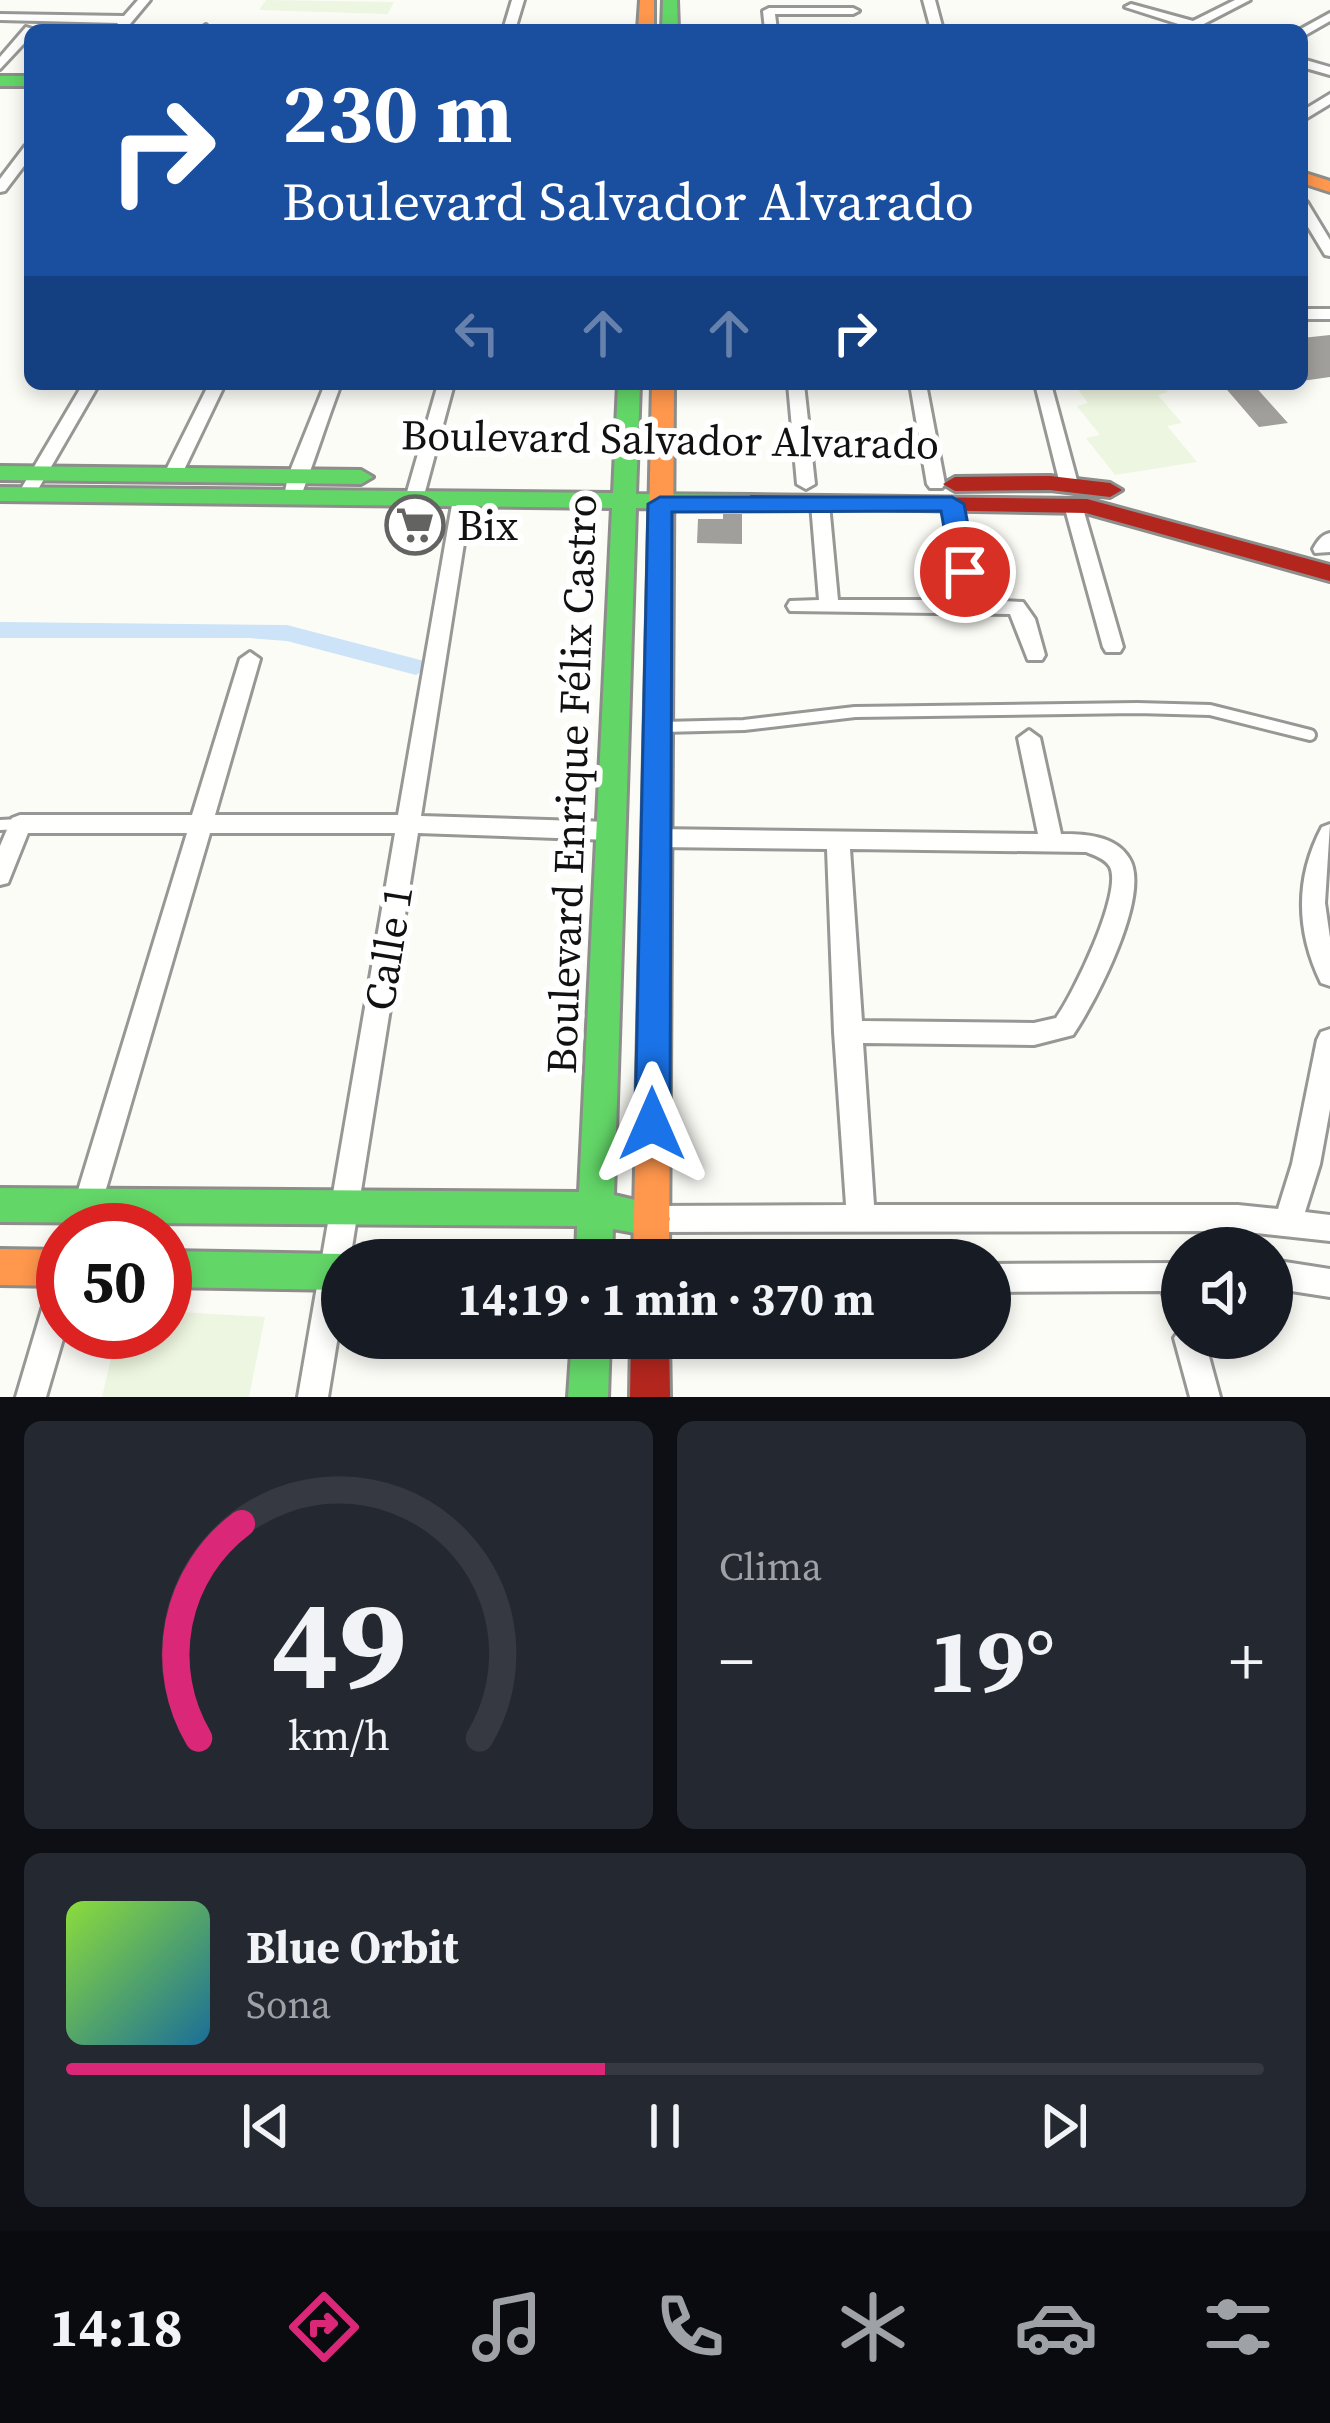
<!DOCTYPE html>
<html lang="es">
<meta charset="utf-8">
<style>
body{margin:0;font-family:"Source Serif 4",serif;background:#242831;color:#f1f3f6;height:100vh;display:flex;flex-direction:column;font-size:45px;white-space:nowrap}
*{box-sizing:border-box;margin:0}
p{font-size:39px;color:#9ea1a6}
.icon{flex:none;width:66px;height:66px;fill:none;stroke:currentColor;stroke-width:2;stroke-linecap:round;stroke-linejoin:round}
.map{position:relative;height:1397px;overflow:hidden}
.sheet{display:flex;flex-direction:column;gap:24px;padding:24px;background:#0d0f14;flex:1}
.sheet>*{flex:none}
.guide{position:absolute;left:24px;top:24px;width:1284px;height:366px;border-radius:18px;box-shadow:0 6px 18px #0003;background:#1a4fa0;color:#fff;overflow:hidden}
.tools{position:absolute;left:1161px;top:1227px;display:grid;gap:24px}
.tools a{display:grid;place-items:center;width:132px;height:132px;border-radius:50%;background:#171b24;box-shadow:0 6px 18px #0003;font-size:60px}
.speed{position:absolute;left:36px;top:1203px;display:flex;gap:24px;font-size:60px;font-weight:700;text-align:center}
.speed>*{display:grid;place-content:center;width:156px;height:156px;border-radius:50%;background:#171b24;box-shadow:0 6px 18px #0003;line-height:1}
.speed .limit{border:18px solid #d22;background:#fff;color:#111}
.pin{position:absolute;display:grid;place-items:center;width:102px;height:102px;color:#fff;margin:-51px;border:6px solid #fff;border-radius:50%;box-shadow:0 3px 12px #0007}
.me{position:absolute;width:132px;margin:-66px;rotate:0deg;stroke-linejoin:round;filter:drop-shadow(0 0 9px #0008)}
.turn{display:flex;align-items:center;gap:42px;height:252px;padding:0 60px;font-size:54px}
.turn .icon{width:156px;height:156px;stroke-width:2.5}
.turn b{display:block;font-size:84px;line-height:102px}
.lanes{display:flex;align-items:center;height:114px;padding:0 60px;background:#0003;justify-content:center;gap:60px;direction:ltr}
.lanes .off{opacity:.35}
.big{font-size:90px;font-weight:700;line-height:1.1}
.sheet .widget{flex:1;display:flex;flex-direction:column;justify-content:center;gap:18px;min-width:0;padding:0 42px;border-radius:18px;background:#242831}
.sheet .dial{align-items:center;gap:0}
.dial svg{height:312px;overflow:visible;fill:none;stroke:#363941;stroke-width:7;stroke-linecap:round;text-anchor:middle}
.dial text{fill:#f1f3f6;stroke:none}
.song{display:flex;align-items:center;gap:36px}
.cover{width:144px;height:144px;border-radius:18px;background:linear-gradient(135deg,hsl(90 70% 55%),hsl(200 70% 35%))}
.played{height:12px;border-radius:6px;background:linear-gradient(90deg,#db2777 45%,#363941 45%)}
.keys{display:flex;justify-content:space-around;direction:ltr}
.heat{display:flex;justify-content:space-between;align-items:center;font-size:66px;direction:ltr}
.sheet .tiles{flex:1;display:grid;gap:24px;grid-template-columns:1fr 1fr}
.widget:last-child{grid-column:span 2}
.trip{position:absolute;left:321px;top:1239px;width:690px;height:120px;border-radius:60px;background:#171b24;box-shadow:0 6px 18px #0003;font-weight:700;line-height:120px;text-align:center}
.tab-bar{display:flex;height:192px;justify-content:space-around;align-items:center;background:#090b0e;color:#9ea1a6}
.tab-bar .icon{width:84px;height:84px}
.tab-bar .on{color:#db2777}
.tab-bar b{font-size:54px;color:#f1f3f6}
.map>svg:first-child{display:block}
.pitch{fill:#edf6e0}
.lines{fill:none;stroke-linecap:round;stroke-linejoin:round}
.canal{fill:#cce3f8;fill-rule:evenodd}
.building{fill:#a19f9c}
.lane-casing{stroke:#979795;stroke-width:16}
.street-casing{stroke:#979795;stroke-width:6}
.fast-casing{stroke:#8d8d8b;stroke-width:6}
.slow-casing{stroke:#8d8d8b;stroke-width:6}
.jam-casing{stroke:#8d8d8b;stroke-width:6}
.lane{stroke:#fffffe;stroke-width:10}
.street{fill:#fffffe;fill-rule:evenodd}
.fast{fill:#63d668;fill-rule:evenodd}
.slow{fill:#ff974d;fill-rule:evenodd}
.jam{fill:#b3261e;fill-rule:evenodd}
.route{fill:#1a73e8;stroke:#114b97;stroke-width:3}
.labels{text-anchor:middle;stroke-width:12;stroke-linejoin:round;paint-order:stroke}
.street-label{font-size:42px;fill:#111;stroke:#fff}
.poi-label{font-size:42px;fill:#111;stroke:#fff;text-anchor:start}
</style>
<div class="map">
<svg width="1330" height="1397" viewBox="0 0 1330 1397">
<rect width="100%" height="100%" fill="#fcfcf7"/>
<path class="pitch" d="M266,0L394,2L388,14L259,10Z
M1074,384H1161L1168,392L1158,395L1182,423L1167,426L1197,462L1115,475L1086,438L1100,435L1077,406L1088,403Z
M165,1311L265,1317L249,1397H102L117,1332H165Z"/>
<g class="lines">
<path class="canal" d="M0,622L287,625L424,661L428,667L416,675L287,641L249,638H0Z"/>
</g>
<path class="building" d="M1330,335V377L1302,381V338Z
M1222,384H1253L1288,423L1259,427Z
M723,514H742V544L697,543L698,519H723Z"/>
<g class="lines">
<defs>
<path id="lane" d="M663,727L744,725L855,712L1137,708L1210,710L1310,735
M0,825L20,824"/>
<path id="street" d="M138,0H150L125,30H113L118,23L0,20V14L124,16Z
M512,0H524L515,30H503Z
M923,0H935L943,30H931Z
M1235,0H1250L1194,29L1125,7L1131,4L1193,21Z
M769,8H853L859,11L853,14H775L777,30H765L763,11Z
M1330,13V21L1302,37V30H1299Z
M206,25L211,30H199Z
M26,27L36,30H30V37L0,69V57Z
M1302,59L1330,67V75L1302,67Z
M1330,94V104L1302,121V111Z
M30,145V158L5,191L0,192V179L25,146Z
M1302,201L1307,202L1330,240V256L1325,255L1302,217Z
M1302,309H1330V319H1302Z
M83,384H99L33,498H21L18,494Z
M209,384H225L182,474L173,479L167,478L164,474Z
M325,384H341C326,423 314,463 299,501H287L284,497L288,476Z
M438,384H454L423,499L414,505L405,499Z
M788,384H804L815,484L806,489L797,484Z
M910,384H926L945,484L942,488H930L927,484Z
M1035,384H1051L1078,484L1075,488H1063L1060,484Z
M462,493L471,499L421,816L611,822L619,825L622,831L619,837L611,840L418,833L350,1260H342V1311L328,1397H298L395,833H210L94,1230H66L187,833H28L8,883L0,885V846L12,818L20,815H192L240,659L250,652L260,659L215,815H398L453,499Z
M820,498L829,504L838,600H960L943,504L946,500H958L980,600L1023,602L1035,619L1045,655L1042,660H1028L1010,614L790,611L787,606L790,601L819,600L811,504Z
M1073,499L1082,505L1123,647L1120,652H1106L1103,647L1064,505Z
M1330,533V552L1315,553L1313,549C1317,542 1321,535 1330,533Z
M1029,730L1040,738L1061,834C1084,834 1115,835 1129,858C1152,894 1095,1003 1073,1035L1034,1045L863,1043L874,1205H1238L1278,1209L1292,1164L1317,1040L1321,1032L1330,1029V1109L1320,1164L1305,1212L1330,1215V1241L1238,1231L652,1232L642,1228L638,1219L642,1210L652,1206L846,1205L834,1032L827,849L655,847L647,844L644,838L647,832L655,829L1038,834L1018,738ZM850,849L1086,852C1094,855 1106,859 1110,867C1123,892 1073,995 1056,1018L1034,1023L862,1021Z
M1330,824L1325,903L1330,938V986L1321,983C1296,931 1295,878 1322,827Z
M1272,1260L1330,1269V1297L1272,1288Z
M1182,1263V1325L1172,1320L1162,1291L990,1292V1264Z
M63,1275L65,1332L46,1397H16L48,1289L53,1279Z
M1182,1326V1338H1204L1220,1397H1190L1174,1338Z"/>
<path id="fast" d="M663,0H677L678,30H662Z
M0,76H30V86H0Z
M618,384H640L636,494L751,495L763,502L751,509L636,508L614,1195L665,1207L670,1219L665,1231L652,1236L613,1229L612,1260H576L577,1226L0,1222V1188L579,1192L612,508L0,501V487L613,493Z
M0,466L361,470L373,477L361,484L0,480Z
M165,1251L342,1254L355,1260H342V1290L165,1287Z
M572,1338H610L608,1397H568Z"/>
<path id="slow" d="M640,0H654V30H638Z
M1302,172L1330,181V192L1302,183Z
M652,384H674L669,1260H633Z
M0,1249L63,1250V1286L0,1285Z"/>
<path id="jam" d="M1050,476L1110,483L1122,490L1110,497L1050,490L955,491L943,484L955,477Z
M751,495L1087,499L1330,565V581L1086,513L743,507L739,502Z
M631,1338H669L670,1397H630Z"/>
</defs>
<use href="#lane" class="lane-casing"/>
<use href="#street" class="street-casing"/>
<use href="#fast" class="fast-casing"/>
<use href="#slow" class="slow-casing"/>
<use href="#jam" class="jam-casing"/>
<use href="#lane" class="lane"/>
<use href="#street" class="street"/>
<use href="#fast" class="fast"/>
<use href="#slow" class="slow"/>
<use href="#jam" class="jam"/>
</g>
<path class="route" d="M660,497H952L964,504L977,572L965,580L952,572L941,511L672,512L670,1124L665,1135L652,1140L640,1135L635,1124L648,504Z"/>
<defs>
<symbol id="supermarket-ring" viewBox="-11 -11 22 22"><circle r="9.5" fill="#fff" stroke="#636362" stroke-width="1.5"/><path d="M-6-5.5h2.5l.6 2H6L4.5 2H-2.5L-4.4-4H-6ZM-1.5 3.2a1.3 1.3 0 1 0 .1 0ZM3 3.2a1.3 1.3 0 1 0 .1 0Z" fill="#636362"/></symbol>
</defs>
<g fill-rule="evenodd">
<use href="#supermarket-ring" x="382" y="492" width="66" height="66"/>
</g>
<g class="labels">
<g class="street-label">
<text transform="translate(670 439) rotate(1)" y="15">Boulevard Salvador Alvarado</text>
<text transform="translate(571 784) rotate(-88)" y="15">Boulevard Enrique Félix Castro</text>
<text transform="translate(388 948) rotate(-81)" y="15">Calle 1</text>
</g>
<g class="poi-label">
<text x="457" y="540">Bix</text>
</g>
</g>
</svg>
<div class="tools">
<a><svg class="icon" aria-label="sound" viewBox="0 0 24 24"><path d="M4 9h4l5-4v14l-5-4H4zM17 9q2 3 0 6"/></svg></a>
</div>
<div class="speed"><div class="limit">50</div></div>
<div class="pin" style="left:965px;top:572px;background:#d93025"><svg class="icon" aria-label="arrive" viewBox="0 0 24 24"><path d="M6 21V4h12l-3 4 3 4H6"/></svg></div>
<svg class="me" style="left:652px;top:1124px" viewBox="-20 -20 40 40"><path d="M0-17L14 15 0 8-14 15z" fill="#1a73e8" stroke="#fff" stroke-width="4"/></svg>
<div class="trip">14:19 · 1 min · 370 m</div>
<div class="guide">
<div class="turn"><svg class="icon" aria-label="right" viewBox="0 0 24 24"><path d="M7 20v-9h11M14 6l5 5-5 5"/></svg><div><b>230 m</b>Boulevard Salvador Alvarado</div></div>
<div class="lanes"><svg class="icon off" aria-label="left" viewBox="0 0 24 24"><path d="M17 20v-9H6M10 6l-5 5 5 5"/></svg><svg class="icon off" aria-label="ahead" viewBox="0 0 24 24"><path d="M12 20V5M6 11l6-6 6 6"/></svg><svg class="icon off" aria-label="ahead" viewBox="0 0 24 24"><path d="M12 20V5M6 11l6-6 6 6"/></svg><svg class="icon" aria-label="right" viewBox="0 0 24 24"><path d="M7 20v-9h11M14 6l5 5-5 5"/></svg></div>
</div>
</div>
<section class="sheet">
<div class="tiles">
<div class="widget dial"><svg viewBox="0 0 100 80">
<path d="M14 69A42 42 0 1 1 86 69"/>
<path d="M14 69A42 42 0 0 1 25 14" stroke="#db2777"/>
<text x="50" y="56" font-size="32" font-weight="700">49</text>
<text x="50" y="72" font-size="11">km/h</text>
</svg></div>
<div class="widget"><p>Clima</p>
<div class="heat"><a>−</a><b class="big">19°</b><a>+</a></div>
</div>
<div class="widget">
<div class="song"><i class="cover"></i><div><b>Blue Orbit</b><p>Sona</p></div></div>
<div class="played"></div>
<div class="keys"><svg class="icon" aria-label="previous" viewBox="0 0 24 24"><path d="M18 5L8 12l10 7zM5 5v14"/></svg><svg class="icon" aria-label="pause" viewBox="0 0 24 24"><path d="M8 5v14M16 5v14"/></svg><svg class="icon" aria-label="next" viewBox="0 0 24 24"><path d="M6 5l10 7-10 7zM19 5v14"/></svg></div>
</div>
</div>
</section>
<nav class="tab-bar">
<b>14:18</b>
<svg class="icon on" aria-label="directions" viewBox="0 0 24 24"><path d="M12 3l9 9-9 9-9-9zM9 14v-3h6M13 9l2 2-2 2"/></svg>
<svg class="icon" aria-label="music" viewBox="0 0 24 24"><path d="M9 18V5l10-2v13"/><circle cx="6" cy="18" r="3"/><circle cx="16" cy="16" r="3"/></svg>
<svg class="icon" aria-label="phone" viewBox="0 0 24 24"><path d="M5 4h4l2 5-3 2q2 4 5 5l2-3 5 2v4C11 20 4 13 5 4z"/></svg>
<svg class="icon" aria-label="climate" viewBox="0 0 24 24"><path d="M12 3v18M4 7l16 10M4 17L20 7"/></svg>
<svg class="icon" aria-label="car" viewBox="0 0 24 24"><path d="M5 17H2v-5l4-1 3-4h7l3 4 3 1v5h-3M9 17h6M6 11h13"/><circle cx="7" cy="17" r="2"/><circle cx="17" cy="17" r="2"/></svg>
<svg class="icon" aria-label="filters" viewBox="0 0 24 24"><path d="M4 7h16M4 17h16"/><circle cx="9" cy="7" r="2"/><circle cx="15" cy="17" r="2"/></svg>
</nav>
